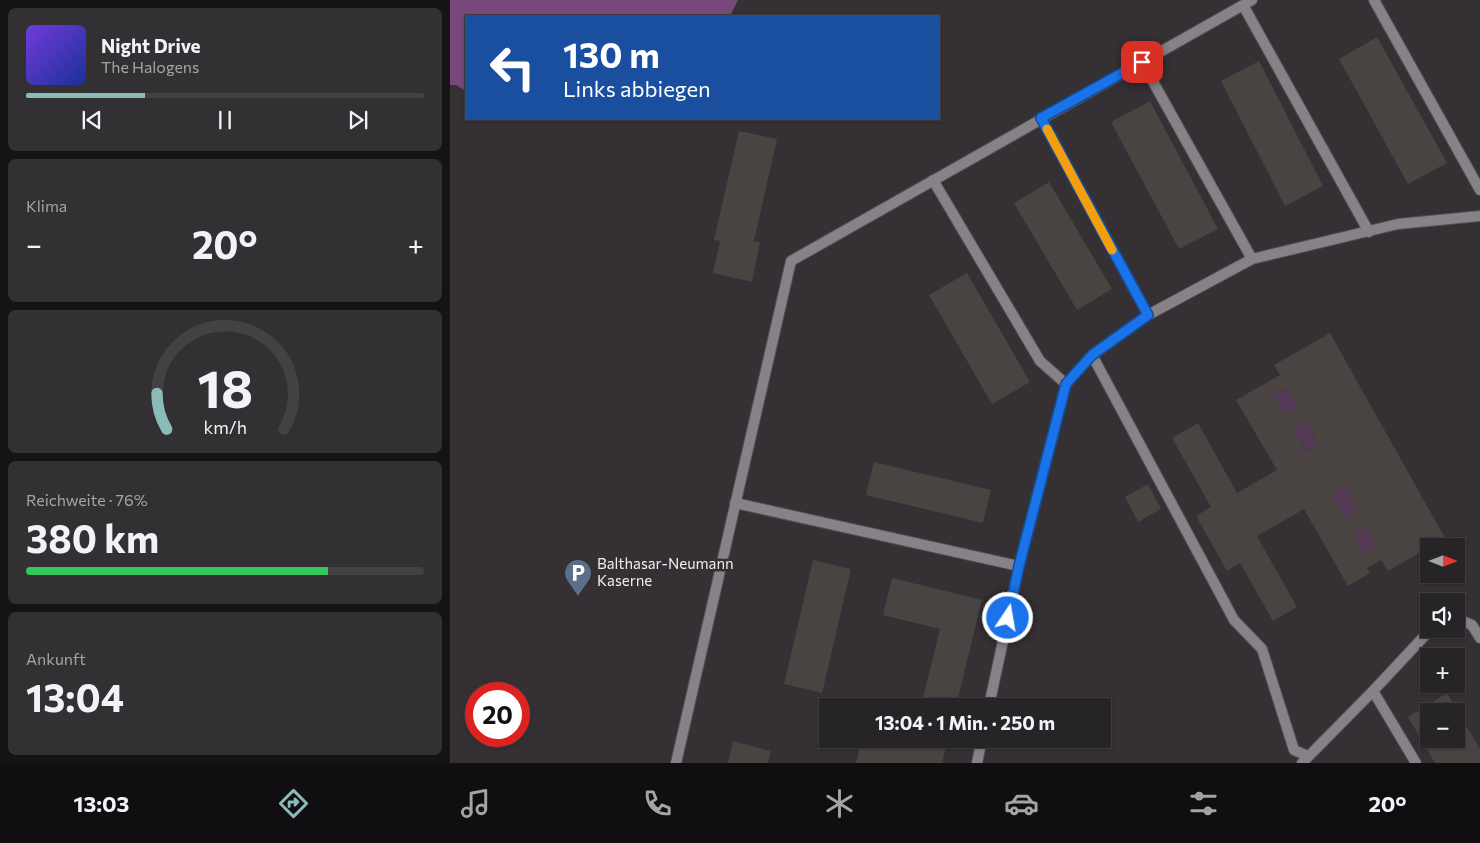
<!DOCTYPE html>
<html lang="de">
<meta charset="utf-8">
<style>
body{margin:0;font-family:Commissioner,sans-serif;background:#333033;color:#f1f3f6;height:100vh;display:flex;flex-direction:column;font-size:19px;white-space:nowrap}
*{box-sizing:border-box;margin:0}
p{font-size:16px;color:#a4a4a7}
.icon{flex:none;width:28px;height:28px;fill:none;stroke:currentColor;stroke-width:2;stroke-linecap:round;stroke-linejoin:round}
.map{position:relative;flex:1;overflow:hidden}
.panel{display:flex;flex-direction:column;gap:8px;padding:8px;background:#151415;width:450px}
.panel>*{flex:none}
.guide{position:absolute;left:15px;top:15px;width:475px;height:105px;border-radius:0px;box-shadow:0 1px 4px #0004,0 0 0 1px #434144;background:#1a4fa0;color:#fff;overflow:hidden}
.needle{width:32px;rotate:90deg}
.buttons{position:absolute;left:970px;top:538px;display:grid;gap:10px}
.buttons a{display:grid;place-items:center;width:45px;height:45px;border-radius:0px;background:#272427;box-shadow:0 1px 4px #0004,0 0 0 1px #434144;font-size:25px}
.speed{position:absolute;left:15px;top:682px;display:flex;gap:10px;font-size:25px;font-weight:700;text-align:center}
.speed>*{display:grid;place-content:center;width:65px;height:65px;border-radius:50%;background:#272427;box-shadow:0 1px 4px #0004,0 0 0 1px #434144;line-height:1}
.speed .limit{border:8px solid #d22;background:#fff;color:#111}
.pin{position:absolute;display:grid;place-items:center;width:42px;height:42px;color:#fff;margin:-21px;border-radius:10px;box-shadow:0 2px 8px #0006}
.me{position:absolute;width:55px;margin:-28px;rotate:12deg;stroke-linejoin:round;filter:drop-shadow(0 0 4px #0008)}
.turn{display:flex;align-items:center;gap:18px;height:105px;padding:0 15px;font-size:22px}
.turn .icon{width:65px;height:65px;stroke-width:2.5}
.turn b{display:block;font-size:35px;line-height:42px}
.big{font-size:38px;font-weight:700;line-height:1.1}
.panel .tile{flex:1;display:flex;flex-direction:column;justify-content:center;gap:8px;min-width:0;padding:0 18px;border-radius:8px;background:#333033}
.panel .dial{align-items:center;gap:0}
.dial svg{height:130px;overflow:visible;fill:none;stroke:#434144;stroke-width:7;stroke-linecap:round;text-anchor:middle}
.dial text{fill:#f1f3f6;stroke:none}
.song{display:flex;align-items:center;gap:15px}
.cover{width:60px;height:60px;border-radius:8px;background:linear-gradient(135deg,hsl(260 70% 55%),hsl(230 70% 35%))}
.played{height:5px;border-radius:2px;background:linear-gradient(90deg,#8bbbb9 30%,#434144 30%)}
.keys{display:flex;justify-content:space-around;direction:ltr}
.heat{display:flex;justify-content:space-between;align-items:center;font-size:28px;direction:ltr}
.charge{height:8px;border-radius:4px;background:linear-gradient(90deg,#34c759 76%,#434144 0)}
.trip{position:absolute;left:369px;top:698px;width:292px;height:50px;border-radius:0px;background:#272427;box-shadow:0 1px 4px #0004,0 0 0 1px #434144;font-weight:700;line-height:50px;text-align:center}
.tabs{display:flex;height:80px;justify-content:space-around;align-items:center;background:#100e10;color:#a4a4a7}
.tabs .icon{width:35px;height:35px}
.tabs .selected{color:#8bbbb9}
.tabs b{font-size:22px;color:#f1f3f6}
main{display:flex;flex:1;min-height:0}
.map>svg:first-child{display:block}
.green{fill:#543856}
.forest{fill:#78487b}
.building{fill:#494441;fill-rule:evenodd}
.lines{fill:none;stroke-linecap:round;stroke-linejoin:round}
.service-casing{stroke:#534f53;stroke-width:12}
.service{stroke:#878287;stroke-width:10}
.route-casing{stroke:#114b97;stroke-width:12}
.route{stroke:#1a73e8;stroke-width:9}
.slow{stroke:#f59e0b;stroke-width:9}
.labels{text-anchor:middle;stroke-width:5;stroke-linejoin:round;paint-order:stroke}
.poi-label{font-size:15px;fill:#f0edf0;stroke:#343034;text-anchor:start}
</style>
<main>
<section class="panel">
<div class="tile">
<div class="song"><i class="cover"></i><div><b>Night Drive</b><p>The Halogens</p></div></div>
<div class="played"></div>
<div class="keys"><svg class="icon" aria-label="previous" viewBox="0 0 24 24"><path d="M18 5L8 12l10 7zM5 5v14"/></svg><svg class="icon" aria-label="pause" viewBox="0 0 24 24"><path d="M8 5v14M16 5v14"/></svg><svg class="icon" aria-label="next" viewBox="0 0 24 24"><path d="M6 5l10 7-10 7zM19 5v14"/></svg></div>
</div>
<div class="tile"><p>Klima</p>
<div class="heat"><a>−</a><b class="big">20°</b><a>+</a></div>
</div>
<div class="tile dial"><svg viewBox="0 0 100 80">
<path d="M14 69A42 42 0 1 1 86 69"/>
<path d="M14 69A42 42 0 0 1 8 47" stroke="#8bbbb9"/>
<text x="50" y="56" font-size="32" font-weight="700">18</text>
<text x="50" y="72" font-size="11">km/h</text>
</svg></div>
<div class="tile"><p>Reichweite · 76%</p><b class="big">380 km</b><div class="charge"></div></div>
<div class="tile"><p>Ankunft</p><b class="big">13:04</b></div>
</section>
<div class="map">
<svg width="1030" height="763" viewBox="0 0 1030 763">
<rect width="100%" height="100%" fill="#343034"/>
<path class="green" d="M837,388L847,406L834,414L824,396Z
M857,422L869,445L856,452L843,429Z
M895,487L907,510L894,517L881,494Z
M917,528L926,545L912,553L903,535Z"/>
<path class="forest" d="M0,0H288L280,16H16V91L6,85H0Z"/>
<path class="building" d="M927,37L997,163L958,184L889,59Z
M809,61L873,186L835,206L771,81Z
M700,101L768,229L729,249L661,122Z
M289,131L327,139L304,241L310,242L302,282L263,273L270,241L264,240Z
M599,182L662,289L627,310L564,203Z
M517,273L580,382L542,404L479,295Z
M880,333L995,538L938,571L931,560L917,568L920,573L898,586L854,509L807,536L847,607L823,621L790,563L777,571L746,516L761,507L722,438L748,423L787,493L827,470L786,400L830,375L824,365ZM837,388L847,406L834,414L824,396ZM857,422L869,445L856,452L843,429ZM895,487L907,510L894,517L881,494ZM917,528L926,545L912,553L903,535Z
M424,462L541,490L533,523L416,495Z
M698,484L711,509L688,522L675,497Z
M363,560L401,569L372,693L334,684Z
M442,578L532,600L506,706H471L490,629L433,615Z
M997,693L1030,749V763H985L958,717ZM979,711H1006V739H979Z
M412,739H498L492,763H406Z
M283,741L321,751L318,763H278Z"/>
<g class="lines">
<defs>
<path id="service" d="M924,0L1030,190
M793,5L919,232
M692,62L802,259
M591,118L698,315
M483,180L590,361L616,384
M642,355L784,620L812,649L844,750L858,756
M285,503L569,566
M1006,618L1022,625L1030,638
M923,691L966,763
M539,706L569,566L616,384L642,355L698,315L802,259L948,224L1030,216
M226,763L341,261L802,0
M527,763L532,739
M852,763L923,691L981,629"/>
</defs>
<use href="#service" class="service-casing"/>
<use href="#service" class="service"/>
</g>
<g class="lines">
<defs>
<path id="route" d="M558,618L569,566L616,384L642,355L698,315L591,118L692,62"/>
</defs>
<use href="#route" class="route-casing"/>
<use href="#route" class="route"/>
<path class="slow" d="M597,129L662,250"/>
</g>
<defs>
<symbol id="parking-pin" viewBox="-11 -11 22 30"><path d="M0 17L-7.5 6A9.5 9.5 0 1 1 7.5 6Z" fill="#5c6f8a" stroke="#343034"/><path d="M-3.5-5.5H1a3.5 3.5 0 0 1 0 7H-1V5.5H-3.5ZM-1-3.4V-.6H.8a1.4 1.4 0 0 0 0-2.8Z" fill="#fff"/></symbol>
</defs>
<g fill-rule="evenodd">
<use href="#parking-pin" x="112" y="557" width="32" height="43"/>
</g>
<g class="labels">
<g class="poi-label">
<text x="147" y="569">Balthasar-Neumann<tspan x="147" dy="17">Kaserne</tspan></text>
</g>
</g>
</svg>
<div class="buttons">
<a><svg class="needle" viewBox="-14 -14 28 28"><path d="M0-13l5 13h-10z" fill="#e53935"/><path d="M0 13l5-13h-10z" fill="#a4a4a7"/></svg></a>
<a><svg class="icon" aria-label="sound" viewBox="0 0 24 24"><path d="M4 9h4l5-4v14l-5-4H4zM17 9q2 3 0 6"/></svg></a>
<a>+</a>
<a>−</a>
</div>
<div class="speed"><div class="limit">20</div></div>
<div class="pin" style="left:692px;top:62px;background:#d93025"><svg class="icon" aria-label="arrive" viewBox="0 0 24 24"><path d="M6 21V4h12l-3 4 3 4H6"/></svg></div>
<svg class="me" style="left:558px;top:618px" viewBox="-20 -20 40 40"><circle r="17" fill="#1a73e8" stroke="#fff" stroke-width="3"/><path d="M0-11L8 9 0 5-8 9z" fill="#fff"/></svg>
<div class="trip">13:04 · 1 Min. · 250 m</div>
<div class="guide">
<div class="turn"><svg class="icon" aria-label="left" viewBox="0 0 24 24"><path d="M17 20v-9H6M10 6l-5 5 5 5"/></svg><div><b>130 m</b>Links abbiegen</div></div>
</div>
</div>
</main>
<nav class="tabs">
<b>13:03</b>
<svg class="icon selected" aria-label="directions" viewBox="0 0 24 24"><path d="M12 3l9 9-9 9-9-9zM9 14v-3h6M13 9l2 2-2 2"/></svg>
<svg class="icon" aria-label="music" viewBox="0 0 24 24"><path d="M9 18V5l10-2v13"/><circle cx="6" cy="18" r="3"/><circle cx="16" cy="16" r="3"/></svg>
<svg class="icon" aria-label="phone" viewBox="0 0 24 24"><path d="M5 4h4l2 5-3 2q2 4 5 5l2-3 5 2v4C11 20 4 13 5 4z"/></svg>
<svg class="icon" aria-label="climate" viewBox="0 0 24 24"><path d="M12 3v18M4 7l16 10M4 17L20 7"/></svg>
<svg class="icon" aria-label="car" viewBox="0 0 24 24"><path d="M5 17H2v-5l4-1 3-4h7l3 4 3 1v5h-3M9 17h6M6 11h13"/><circle cx="7" cy="17" r="2"/><circle cx="17" cy="17" r="2"/></svg>
<svg class="icon" aria-label="filters" viewBox="0 0 24 24"><path d="M4 7h16M4 17h16"/><circle cx="9" cy="7" r="2"/><circle cx="15" cy="17" r="2"/></svg>
<b>20°</b>
</nav>
